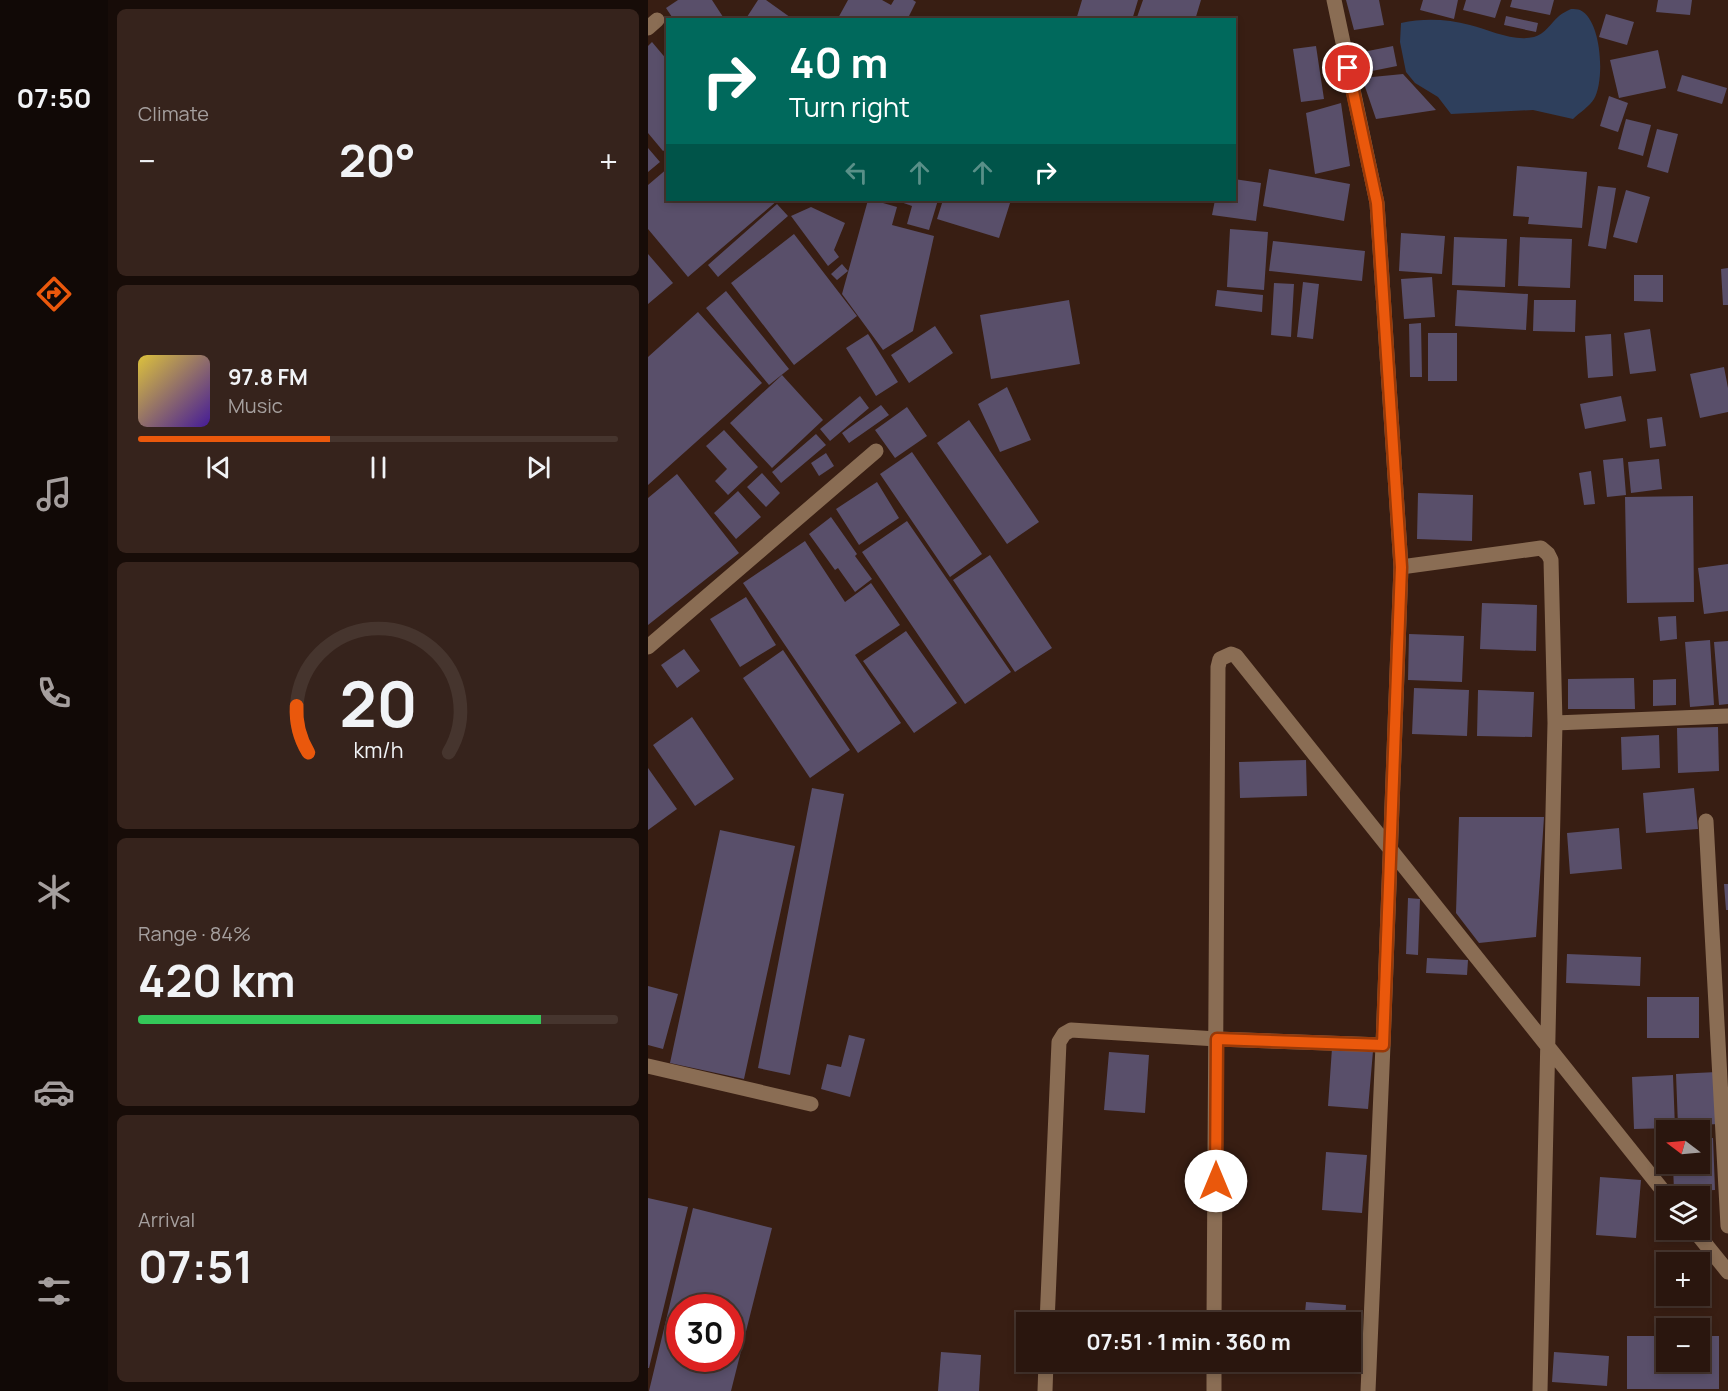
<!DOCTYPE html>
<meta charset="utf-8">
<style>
body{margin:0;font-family:Manrope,sans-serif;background:#36231c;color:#f1f3f6;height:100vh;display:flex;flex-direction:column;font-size:22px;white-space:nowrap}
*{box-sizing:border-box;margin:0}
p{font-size:20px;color:#a59f9e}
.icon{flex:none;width:33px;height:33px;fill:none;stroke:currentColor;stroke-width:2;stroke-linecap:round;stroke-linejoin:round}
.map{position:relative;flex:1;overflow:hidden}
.details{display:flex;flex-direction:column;gap:9px;padding:9px;background:#170c08;width:540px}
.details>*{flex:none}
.guide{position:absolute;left:18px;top:18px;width:570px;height:183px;border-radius:0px;box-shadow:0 3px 9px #0003,0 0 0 2px #46352e;background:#00695c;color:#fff;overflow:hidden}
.needle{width:39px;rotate:286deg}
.controls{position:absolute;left:1008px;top:1120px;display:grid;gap:12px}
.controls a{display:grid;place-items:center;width:54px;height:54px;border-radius:0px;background:#2a160e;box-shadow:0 3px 9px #0003,0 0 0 2px #46352e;font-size:30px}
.speed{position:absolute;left:18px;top:1294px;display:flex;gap:12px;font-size:30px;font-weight:700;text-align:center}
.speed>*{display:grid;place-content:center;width:78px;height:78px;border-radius:50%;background:#2a160e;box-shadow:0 3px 9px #0003,0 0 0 2px #46352e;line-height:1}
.speed .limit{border:9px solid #d22;background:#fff;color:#111}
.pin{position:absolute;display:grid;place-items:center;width:51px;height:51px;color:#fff;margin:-26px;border:3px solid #fff;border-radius:50%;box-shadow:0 2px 6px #0007}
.me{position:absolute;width:66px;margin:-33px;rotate:0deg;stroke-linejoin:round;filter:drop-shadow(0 0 4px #0008)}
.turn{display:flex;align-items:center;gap:21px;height:126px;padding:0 24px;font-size:27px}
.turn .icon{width:78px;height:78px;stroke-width:2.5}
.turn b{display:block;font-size:42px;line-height:51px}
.lanes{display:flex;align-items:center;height:57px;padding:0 24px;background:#0003;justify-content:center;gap:30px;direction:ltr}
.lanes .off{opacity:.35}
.big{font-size:45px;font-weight:700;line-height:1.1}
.details .widget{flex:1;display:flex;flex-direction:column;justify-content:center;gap:9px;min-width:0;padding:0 21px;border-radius:9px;background:#36231c}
.details .dial{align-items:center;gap:0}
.dial svg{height:156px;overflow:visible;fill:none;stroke:#46352e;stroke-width:7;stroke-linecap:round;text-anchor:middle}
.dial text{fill:#f1f3f6;stroke:none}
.song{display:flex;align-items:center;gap:18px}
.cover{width:72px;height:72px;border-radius:9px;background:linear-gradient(135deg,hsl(50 70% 55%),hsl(260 70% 35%))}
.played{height:6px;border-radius:3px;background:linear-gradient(90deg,#ea580c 40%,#46352e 40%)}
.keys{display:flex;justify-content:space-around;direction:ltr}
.heat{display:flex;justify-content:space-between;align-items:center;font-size:33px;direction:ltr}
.charge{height:9px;border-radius:4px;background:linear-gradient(90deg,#34c759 84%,#46352e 0)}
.trip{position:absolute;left:368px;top:1312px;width:345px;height:60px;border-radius:0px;background:#2a160e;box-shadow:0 3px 9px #0003,0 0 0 2px #46352e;font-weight:700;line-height:60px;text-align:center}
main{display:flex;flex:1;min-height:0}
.tab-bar{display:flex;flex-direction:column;width:108px;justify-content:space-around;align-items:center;background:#110906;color:#a59f9e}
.tab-bar .icon{width:42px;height:42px}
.tab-bar .active{color:#ea580c}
.tab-bar b{font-size:27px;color:#f1f3f6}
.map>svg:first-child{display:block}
.water{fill:#2e3f5c}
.building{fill:#594f6a;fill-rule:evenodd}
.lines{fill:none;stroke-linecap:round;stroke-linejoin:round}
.minor{stroke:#8a6d54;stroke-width:15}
.route-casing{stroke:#983908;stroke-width:15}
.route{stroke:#ea580c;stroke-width:10}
</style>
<main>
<nav class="tab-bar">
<b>07:50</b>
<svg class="icon active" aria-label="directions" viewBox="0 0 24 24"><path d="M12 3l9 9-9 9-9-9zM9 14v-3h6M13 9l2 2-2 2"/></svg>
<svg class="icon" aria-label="music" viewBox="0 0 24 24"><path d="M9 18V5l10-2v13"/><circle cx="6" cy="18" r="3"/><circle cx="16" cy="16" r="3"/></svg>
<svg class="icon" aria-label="phone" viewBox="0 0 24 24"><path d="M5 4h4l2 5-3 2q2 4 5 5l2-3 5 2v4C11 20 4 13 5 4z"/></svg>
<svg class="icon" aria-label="climate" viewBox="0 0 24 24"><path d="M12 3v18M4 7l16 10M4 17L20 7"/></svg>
<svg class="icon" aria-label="car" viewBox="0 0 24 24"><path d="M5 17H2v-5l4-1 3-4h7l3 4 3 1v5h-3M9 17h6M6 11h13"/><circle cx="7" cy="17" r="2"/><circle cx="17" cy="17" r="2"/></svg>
<svg class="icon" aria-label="filters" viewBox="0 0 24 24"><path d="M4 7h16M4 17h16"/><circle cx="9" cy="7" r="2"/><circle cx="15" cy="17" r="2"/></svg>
</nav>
<section class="details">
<div class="widget"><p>Climate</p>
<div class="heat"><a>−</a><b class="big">20°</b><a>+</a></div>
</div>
<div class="widget">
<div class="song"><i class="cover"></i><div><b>97.8 FM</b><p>Music</p></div></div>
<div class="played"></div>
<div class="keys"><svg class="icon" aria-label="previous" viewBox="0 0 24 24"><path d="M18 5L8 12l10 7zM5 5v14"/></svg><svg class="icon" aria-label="pause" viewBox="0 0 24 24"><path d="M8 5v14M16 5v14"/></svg><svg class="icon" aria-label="next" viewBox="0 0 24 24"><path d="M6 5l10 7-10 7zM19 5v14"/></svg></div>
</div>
<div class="widget dial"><svg viewBox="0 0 100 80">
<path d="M14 69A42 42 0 1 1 86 69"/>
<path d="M14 69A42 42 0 0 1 8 45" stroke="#ea580c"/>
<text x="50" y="56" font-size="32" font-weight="700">20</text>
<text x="50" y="72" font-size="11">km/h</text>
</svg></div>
<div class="widget"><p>Range · 84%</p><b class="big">420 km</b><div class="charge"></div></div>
<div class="widget"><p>Arrival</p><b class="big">07:51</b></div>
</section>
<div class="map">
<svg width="1080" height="1391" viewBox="0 0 1080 1391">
<rect width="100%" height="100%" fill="#381e13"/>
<path class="water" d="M923,9C926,9 930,9 932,10C954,20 957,81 946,99C942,106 931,113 925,119L885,110L803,114L790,97L767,83L758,72L752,42L753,23C776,18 799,19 822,25C842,30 865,42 886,37C897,34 903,23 911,16C914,13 919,11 923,9Z"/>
<path class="building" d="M30,0H64L77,20H26L18,8Z
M110,0H118L146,20H97Z
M200,0H234L243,5L246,0H265L268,2L259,20H189Z
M434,0H490L484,20H428Z
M495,0H553L547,20H488Z
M698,0H731L736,25L706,30Z
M775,0H810L806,19L772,10Z
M818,0H853L847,18L815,10Z
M864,0H906L902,15L862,7Z
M1010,0H1044L1042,15L1008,12Z
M958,14L986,22L979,45L951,37Z
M858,16L890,23L888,32L856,25Z
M4,42L20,61V148L15,151L0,133V46Z
M668,46L676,99L653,102L645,49Z
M745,46L749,66L719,72L715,52Z
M1010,50L1018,88L971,98L962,60Z
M755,74L788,110L728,119L714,78Z
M1034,75L1079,88L1074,104L1029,91Z
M961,96L980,103L970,132L952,126Z
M693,103L702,166L667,174L658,113Z
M978,119L1003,125L995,156L970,149Z
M1009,129L1030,134L1020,173L999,167Z
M0,148L12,162L0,172Z
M869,166L939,172L934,228L880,224L881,217L865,216Z
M20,168V200H130L40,277L0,229V185Z
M621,169L702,184L696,221L615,206Z
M586,179L613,183L608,221L564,215L567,200H586Z
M950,186L968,188L958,249L940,246Z
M978,190L1002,197L989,243L965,237Z
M220,200H236L235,203L249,207L244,225L286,236L265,331L235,350L194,294Z
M250,200H290L281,230L259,224L264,206L250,201Z
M295,200H363L351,238L289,219Z
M129,204L140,216L70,277L60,265Z
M163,207L197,223L186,250L191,257L180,266L143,216Z
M582,229L620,232L616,290L579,287Z
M753,233L797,236L794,274L751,271Z
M146,234L209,316L146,365L83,283Z
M806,237L859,239L857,287L804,285Z
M872,237L924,239L922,288L870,286Z
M625,241L717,251L714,281L621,271Z
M0,254L25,283L0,304Z
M194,264L200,271L189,280L183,274Z
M1080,268V305H1075L1073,269Z
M986,275H1015V302L986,301Z
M784,277L787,317L756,319L753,279Z
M655,282L671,284L665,339L649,337Z
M626,283L646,284L643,337L623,335Z
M569,290L615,295L614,312L567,306Z
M809,290L880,294L878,330L807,326Z
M78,291L141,369L121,385L58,308Z
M421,300L432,364L343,379L332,315Z
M886,300H928L927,332L885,331Z
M50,312L114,383L0,485V357Z
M773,323L774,377H762L761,324Z
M287,326L305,353L261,383L243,355Z
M1002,329L1008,371L982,374L976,333Z
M780,333H809V381H780Z
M220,334L250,382L228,396L198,348Z
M963,334L965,376L940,378L937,336Z
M1076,367L1080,388V412L1052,418L1042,374Z
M134,375L175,420L124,468L82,423Z
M359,387L383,440L352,452L330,404Z
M212,396L221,408L182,441L172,429Z
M973,396L978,421L937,429L932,404Z
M233,405L241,415L201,443L194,433Z
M259,407L279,436L247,458L227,430Z
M1014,417L1018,446L1002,448L999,419Z
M321,420L391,522L359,544L289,443Z
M76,430L110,467L80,495L67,481L79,469L58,446Z
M168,434L178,445L133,483L124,472Z
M264,452L334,554L302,577L232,474Z
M178,453L186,466L171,476L163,463Z
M975,458L978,495L959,497L955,460Z
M1011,459L1014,489L983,493L980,462Z
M943,471L947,504L936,505L931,473Z
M114,473L132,493L118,507L99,487Z
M29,474L91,553L0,625V498Z
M229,482L251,518L211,545L188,509Z
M90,491L113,517L88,539L66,513Z
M770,493L825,495L824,541L769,539Z
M1045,496L1046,602L979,603L977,497Z
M183,517L209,554L207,556L224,579L207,592L190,568L187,570L161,534Z
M259,521L363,672L317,704L214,552Z
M157,541L197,602L223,583L252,625L207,655L253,723L210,753L95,583Z
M342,555L404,648L367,672L305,580Z
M1080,564V611L1056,614L1050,568Z
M98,597L128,645L92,667L62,619Z
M834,603L889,605L888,651L832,649Z
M1028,616L1029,639L1012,641L1010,617Z
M258,631L309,703L266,733L215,661Z
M761,634L816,636L814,682L760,680Z
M1062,640L1066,705L1042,707L1037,642Z
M1080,641V704L1071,705L1066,642Z
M36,649L52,671L29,688L13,665Z
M135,650L202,750L162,778L95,678Z
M986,678L987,709H920V679Z
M1028,679V705L1005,706V680Z
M766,688L821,690L819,736L764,734Z
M830,690L886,692L884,737L829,736Z
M44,717L86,779L47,806L5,745Z
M1070,727L1071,771L1030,773L1029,728Z
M1011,735L1012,768L974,770L973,737Z
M658,760L659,796L592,798L591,762Z
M0,768L29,809L0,830Z
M164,788L196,794L142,1075L110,1068Z
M1046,788L1050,829L998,833L995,793Z
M811,817H896L888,937L831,943L808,913Z
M971,828L974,869L922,874L919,833Z
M72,830L147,846L96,1079L22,1063Z
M1076,884H1080V910H1078Z
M760,898L772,899L770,955L758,954Z
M919,954L993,957L992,986L918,983Z
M779,958L820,960L819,975L778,973Z
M0,986L30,994L15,1049L0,1045Z
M999,997H1051V1038H999Z
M201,1035L217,1039L202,1097L173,1089L179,1064L193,1067Z
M684,1048L725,1051L720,1109L680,1106Z
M461,1052L501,1055L497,1113L456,1110Z
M1069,1072L1071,1124L1030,1126L1028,1074Z
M1025,1075L1027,1128L986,1129L984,1077Z
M1052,1138H1065L1067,1190L1026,1192L1025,1164H1052Z
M678,1152L719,1155L714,1213L674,1210Z
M952,1177L993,1180L988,1238L948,1235Z
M0,1198L40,1207L1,1368H0Z
M45,1208L124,1228L83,1391H1ZM32,1308H82V1359H32Z
M658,1302L698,1305L697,1323H656Z
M979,1336H1018V1362H1052V1336H1071V1389H979Z
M293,1352L333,1355L331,1391H290Z
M906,1352L961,1356L959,1386L904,1382Z"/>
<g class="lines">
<path class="minor" d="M686,0L729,203L753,567L735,1045L720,1391
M0,28L9,20
M753,567L893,548L900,554L903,560L907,723L892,1391
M0,647L228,451
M907,723L1080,716
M1058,821L1080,1226
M0,1066L163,1104
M1046,1230L1080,1272
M399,1323L411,1042L416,1034L423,1030L569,1039L735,1045
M566,1323L570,667L572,659L583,654L588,656L1020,1197
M397,1391L398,1362
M566,1391V1362"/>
</g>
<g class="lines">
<defs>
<path id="route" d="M568,1181L569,1039L735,1045L753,567L729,203L700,68"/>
</defs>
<use href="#route" class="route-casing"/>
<use href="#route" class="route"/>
</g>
</svg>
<div class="controls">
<a><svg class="needle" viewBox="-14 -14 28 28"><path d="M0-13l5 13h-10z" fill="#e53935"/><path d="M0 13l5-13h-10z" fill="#a59f9e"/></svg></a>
<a><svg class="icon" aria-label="layers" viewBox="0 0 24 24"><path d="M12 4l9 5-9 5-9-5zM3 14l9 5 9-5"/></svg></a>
<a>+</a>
<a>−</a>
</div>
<div class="speed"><div class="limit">30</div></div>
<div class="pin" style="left:700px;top:68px;background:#d93025"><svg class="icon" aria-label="arrive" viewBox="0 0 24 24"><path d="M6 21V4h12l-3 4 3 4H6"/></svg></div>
<svg class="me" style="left:568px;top:1181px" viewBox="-20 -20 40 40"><circle r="19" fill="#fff"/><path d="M0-13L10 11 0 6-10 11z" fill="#ea580c"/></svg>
<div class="trip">07:51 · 1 min · 360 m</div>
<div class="guide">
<div class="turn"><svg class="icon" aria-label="right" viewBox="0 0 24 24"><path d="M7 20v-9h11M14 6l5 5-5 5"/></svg><div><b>40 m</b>Turn right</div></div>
<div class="lanes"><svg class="icon off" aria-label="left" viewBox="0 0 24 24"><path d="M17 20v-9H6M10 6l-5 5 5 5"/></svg><svg class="icon off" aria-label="ahead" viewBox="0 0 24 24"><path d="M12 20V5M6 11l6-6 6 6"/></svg><svg class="icon off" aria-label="ahead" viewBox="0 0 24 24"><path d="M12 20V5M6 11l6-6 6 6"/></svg><svg class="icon" aria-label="right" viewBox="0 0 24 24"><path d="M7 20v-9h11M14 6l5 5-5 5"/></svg></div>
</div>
</div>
</main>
